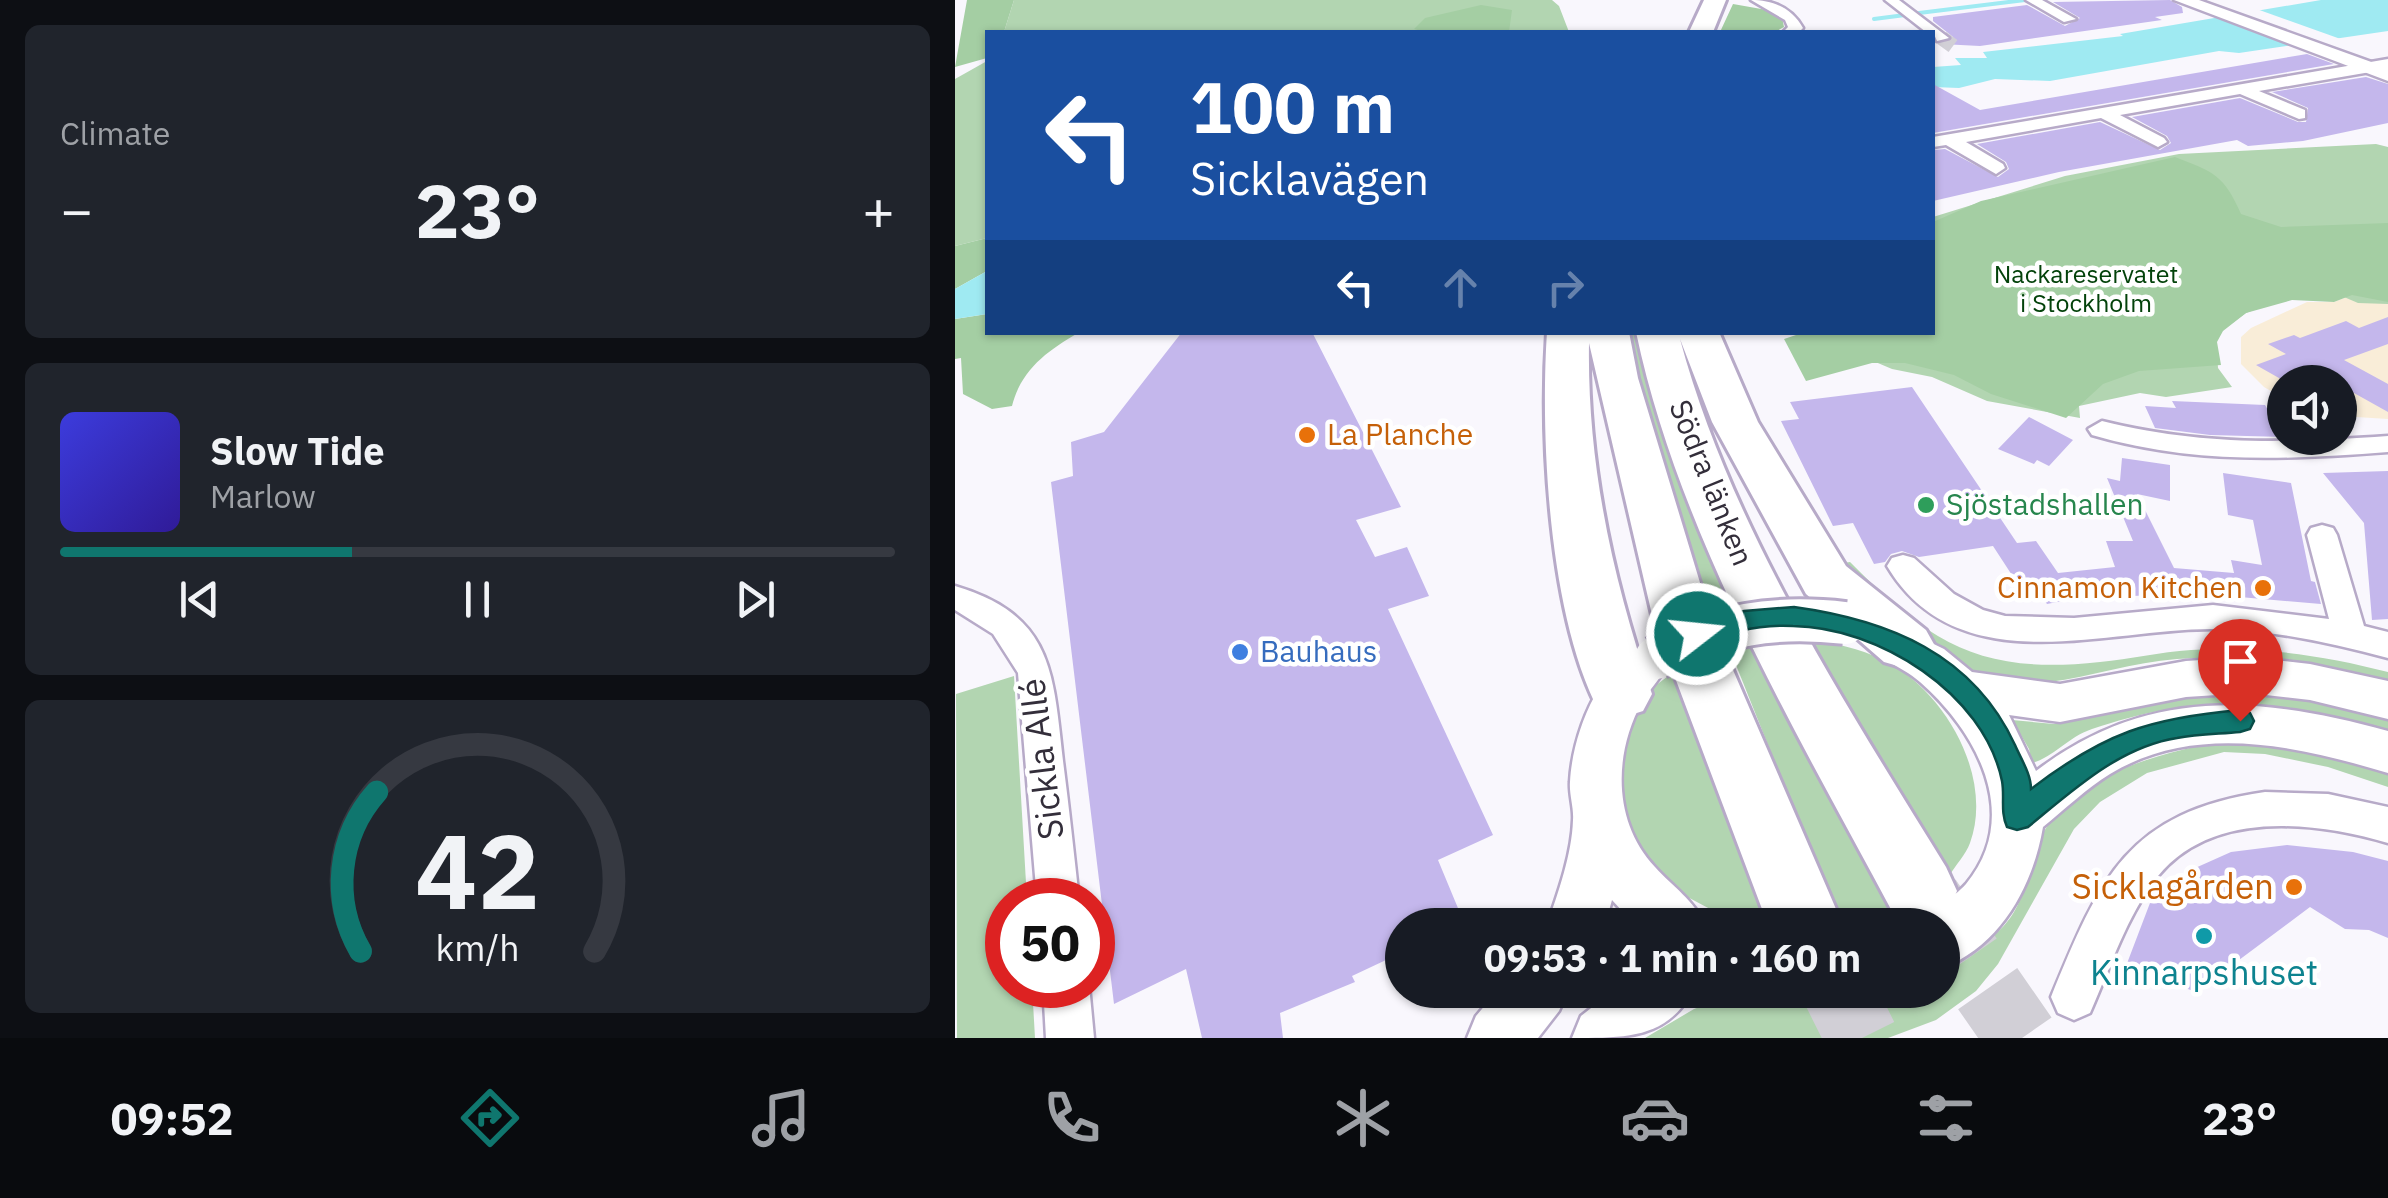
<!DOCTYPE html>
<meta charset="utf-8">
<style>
body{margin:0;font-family:"IBM Plex Sans",sans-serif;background:#20242c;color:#f1f3f6;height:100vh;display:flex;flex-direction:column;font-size:38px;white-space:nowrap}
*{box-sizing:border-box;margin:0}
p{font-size:32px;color:#9ea1a6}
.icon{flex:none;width:55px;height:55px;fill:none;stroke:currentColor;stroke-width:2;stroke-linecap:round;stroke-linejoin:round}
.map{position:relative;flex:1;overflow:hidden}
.side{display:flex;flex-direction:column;gap:25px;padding:25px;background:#0d0f14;width:955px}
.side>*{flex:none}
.hud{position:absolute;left:30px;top:30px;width:950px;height:305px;border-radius:0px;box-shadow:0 2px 8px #0004;background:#1a4fa0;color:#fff;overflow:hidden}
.buttons{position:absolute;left:1312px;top:365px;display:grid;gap:20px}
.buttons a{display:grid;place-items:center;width:90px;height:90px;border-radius:50%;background:#171b24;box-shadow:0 2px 8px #0004;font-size:50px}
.speed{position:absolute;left:30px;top:878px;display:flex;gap:20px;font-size:50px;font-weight:700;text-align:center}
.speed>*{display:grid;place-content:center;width:130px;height:130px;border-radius:50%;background:#171b24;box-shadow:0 2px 8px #0004;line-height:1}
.speed .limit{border:15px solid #d22;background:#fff;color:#111}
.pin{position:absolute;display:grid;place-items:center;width:85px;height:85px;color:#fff;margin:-102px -42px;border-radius:50% 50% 50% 0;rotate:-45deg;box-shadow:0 0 10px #0007}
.pin .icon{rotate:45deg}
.me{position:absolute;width:110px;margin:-55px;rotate:74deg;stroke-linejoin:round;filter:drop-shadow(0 0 8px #0008)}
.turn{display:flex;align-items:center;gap:35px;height:210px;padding:0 40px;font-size:45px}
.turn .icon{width:130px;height:130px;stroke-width:2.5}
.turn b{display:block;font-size:70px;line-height:85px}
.lanes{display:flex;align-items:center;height:95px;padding:0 40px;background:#0003;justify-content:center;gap:50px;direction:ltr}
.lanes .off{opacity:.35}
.big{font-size:75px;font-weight:700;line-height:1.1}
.side .tile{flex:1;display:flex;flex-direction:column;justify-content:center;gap:15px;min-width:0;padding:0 35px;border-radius:15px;background:#20242c}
.side .dial{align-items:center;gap:0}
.dial svg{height:260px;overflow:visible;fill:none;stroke:#363941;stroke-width:7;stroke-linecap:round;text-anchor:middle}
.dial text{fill:#f1f3f6;stroke:none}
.song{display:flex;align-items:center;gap:30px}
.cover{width:120px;height:120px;border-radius:15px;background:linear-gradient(135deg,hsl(240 70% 55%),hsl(250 70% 35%))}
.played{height:10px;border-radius:5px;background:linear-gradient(90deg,#0f766e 35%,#363941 35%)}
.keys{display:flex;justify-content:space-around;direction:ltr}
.heat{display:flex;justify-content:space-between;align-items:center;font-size:55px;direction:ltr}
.trip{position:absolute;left:430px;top:908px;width:575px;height:100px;border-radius:50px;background:#171b24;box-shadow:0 2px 8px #0004;font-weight:700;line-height:100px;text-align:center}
.menu{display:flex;height:160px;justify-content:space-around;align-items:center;background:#090b0e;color:#9ea1a6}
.menu .icon{width:70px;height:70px}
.menu .current{color:#0f766e}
.menu b{font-size:45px;color:#f1f3f6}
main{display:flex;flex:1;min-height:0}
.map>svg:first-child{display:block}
.education{fill:#f9edd8}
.green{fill:#b2d5b1}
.forest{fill:#a4cea3}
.water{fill:#9feaf2}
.pier{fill:#f9f7fd}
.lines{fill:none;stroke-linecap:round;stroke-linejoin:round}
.stream{stroke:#9feaf2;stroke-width:4}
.building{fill:#c4b7ec}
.street-tunnel{stroke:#d1cfd6;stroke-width:15;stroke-dasharray:15 8;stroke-linecap:butt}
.highway-tunnel{stroke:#d1cfd6;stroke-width:72;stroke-dasharray:72 36;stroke-linecap:butt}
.street-casing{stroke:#b7aac8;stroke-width:5}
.secondary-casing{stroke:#b7aac8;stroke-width:5}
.highway-casing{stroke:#b7aac8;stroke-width:6}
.street{fill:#fff;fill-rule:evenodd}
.secondary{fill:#fff;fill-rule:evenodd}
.highway{fill:#fff;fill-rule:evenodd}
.secondary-bridge-casing{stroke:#b7aac8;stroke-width:48;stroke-linecap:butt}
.secondary-bridge{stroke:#fff;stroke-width:42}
.route{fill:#0f766e;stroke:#0a4d48;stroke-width:2.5}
.food-dot{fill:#e8710a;stroke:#fff;stroke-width:4}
.leisure-dot{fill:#2e9e5b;stroke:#fff;stroke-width:4}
.shop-dot{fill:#3f7fe0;stroke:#fff;stroke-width:4}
.culture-dot{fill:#0f9aa8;stroke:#fff;stroke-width:4}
.labels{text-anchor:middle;stroke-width:9;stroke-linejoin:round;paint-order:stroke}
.far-park-label{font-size:25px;fill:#03420a;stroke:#fff}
.food-label{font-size:30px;fill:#c56008;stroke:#fff;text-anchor:start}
.street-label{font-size:30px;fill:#332e3a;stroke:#fff}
.leisure-label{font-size:30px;fill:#27864d;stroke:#fff;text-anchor:start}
.shop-label{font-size:30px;fill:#366cbe;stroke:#fff;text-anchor:start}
.near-street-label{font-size:35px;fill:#332e3a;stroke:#fff}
.near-food-label{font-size:35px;fill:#c56008;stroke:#fff;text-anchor:end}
.near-culture-label{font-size:35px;fill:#0d838f;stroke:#fff}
</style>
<main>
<section class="side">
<div class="tile"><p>Climate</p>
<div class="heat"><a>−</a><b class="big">23°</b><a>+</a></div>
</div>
<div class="tile">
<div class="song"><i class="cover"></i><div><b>Slow Tide</b><p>Marlow</p></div></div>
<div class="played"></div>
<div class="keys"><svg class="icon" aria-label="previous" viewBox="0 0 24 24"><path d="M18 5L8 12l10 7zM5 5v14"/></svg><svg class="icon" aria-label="pause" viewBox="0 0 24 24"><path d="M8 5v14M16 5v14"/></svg><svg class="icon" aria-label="next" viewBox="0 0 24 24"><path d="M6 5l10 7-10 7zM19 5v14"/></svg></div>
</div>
<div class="tile dial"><svg viewBox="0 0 100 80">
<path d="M14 69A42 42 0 1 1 86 69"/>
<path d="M14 69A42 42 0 0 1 19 20" stroke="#0f766e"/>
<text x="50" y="56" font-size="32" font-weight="700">42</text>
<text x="50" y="72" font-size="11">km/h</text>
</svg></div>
</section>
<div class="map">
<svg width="1433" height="1038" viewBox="0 0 1433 1038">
<rect width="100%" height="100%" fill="#f9f7fd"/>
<path class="education" d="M1397,295L1433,302V419L1385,416V382H1330V399L1309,387L1286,364V337L1296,328L1352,302H1379Z"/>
<path class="green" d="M59,0H597L604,6L614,32H49Z
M32,61V238L0,246V79Z
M1421,144L1433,147V304L1403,303L1361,285L1291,313L1261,335L1263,368L1277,387L1211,397L1185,393L1124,406L1125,418L1032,401L977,377L937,369L852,333L978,332V217L1110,176L1224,154Z
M672,333H689L789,602L750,611Z
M895,562C976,644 1026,675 1145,662C1175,659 1205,652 1236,650C1303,646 1368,655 1433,672V686C1362,669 1295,654 1222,659C1178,662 1136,677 1094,682C1041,688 973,655 933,622C914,607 898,583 882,564Z
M849,637C877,643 905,648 930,661C990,691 1039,777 1015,843C1011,854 1000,866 994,876Z
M801,640L950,909L932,925H885L773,645Z
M724,668L820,925H785L725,893L704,873L671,828L663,789L677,719L693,691Z
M59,676L72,900H52V985H77L80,1038H2L1,694Z
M1251,693H1315L1433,717V736C1317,704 1254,689 1137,729C1113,737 1099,757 1077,763L1074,749L1057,720L1099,724Z
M1275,738L1351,746L1433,772V787L1373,767L1310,754L1269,752L1192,773L1145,802L1119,829L1043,964L1021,991L981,1020L933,1038H690L739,1009L777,995L915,999L937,990H988V969C1013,953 1043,939 1059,912C1073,889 1074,857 1088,833C1126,768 1208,755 1275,738Z"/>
<path class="forest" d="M12,0H59L49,32H32V58L0,67Z
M778,4L812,10L827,17L829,27L820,32H765Z
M526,5L557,10L554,32H470L459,29L470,18Z
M1220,157C1259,172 1269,175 1286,214L1326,227L1433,223V302L1397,295L1379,302L1337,300L1291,313L1268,331L1262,342L1266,365L1184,371L1148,384L1111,418L1036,394L999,375L950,363H917L851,381L829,339L850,332H978V222L1026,201Z
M32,238V271L0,289V246Z
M32,314V332L123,333C92,351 66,370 57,406L37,409L8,394L6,358L0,359V319Z"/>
<path class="water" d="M1366,0H1433V31L1284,53L1264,51L1095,81L1040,79L1004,88L978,87V67L1006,65L1000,58H1032L1028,52L1168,36L1165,34Z
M32,271V314L0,319V289Z"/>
<path class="pier" d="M1296,7L1394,42L1347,49L1253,14Z"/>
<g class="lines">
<path class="stream" d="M964,13L1070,0
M919,19L950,15"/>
</g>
<path class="building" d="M1215,0L1227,7L1228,13L1200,17L1207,20L1025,46L986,44L998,37L978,21V17L1072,5L1110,26L1125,18L1098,2Z
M1352,54L1379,64L978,133V84L1025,110Z
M1411,77L1433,84V123L1348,141L1293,146L1282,140L1104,172L978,201V150L990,149L1043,177L1054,169L1051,162L1022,144L1145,122L1205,150L1216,143L1212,136L1177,117L1285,98L1343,122H1351L1353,108L1317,92Z
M1433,317V344L1389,360L1433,384V412L1365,374L1331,382L1301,365L1331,354L1313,344L1339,335L1345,338L1391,321L1404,328Z
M227,332H357L446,507L401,520L420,557L452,547L474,596L433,609L538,835L483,860L510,925H448V952L397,976L400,982L325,1013L328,1038H247L231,969L159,1004L96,482L118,476L116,442L149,432Z
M957,387L1062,543L1081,541L1103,573L1160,567L1151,541H1178L1152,478L1165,481L1167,458L1215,465V501L1182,494L1219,568L1279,573L1276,560L1307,565L1298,520L1273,515L1268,473L1336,483L1356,581L1360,582L1366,604L1239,593L1117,599L1092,604L1080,587L1066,589L1038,546L964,557L947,551L936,554L930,562L919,564L898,523L878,526L826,421L844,419L835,402Z
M1217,401L1310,405L1329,437L1255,435L1200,428L1190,406L1221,408Z
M1074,417L1118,440L1094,466L1082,460L1079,464L1043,449Z
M1433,471V619L1417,620L1409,523L1368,473Z
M1332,845L1398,852L1433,861V938L1414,930L1390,929L1355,907L1241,992L1171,966L1195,903L1229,873L1276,852Z"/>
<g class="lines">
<path class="street-tunnel" d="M987,38L998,46"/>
<path class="highway-tunnel" d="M971,900L1067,1038
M883,990L907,1038"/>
<defs>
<path id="street" d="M796,0C818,0 837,8 848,28L844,32H828L833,27L830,20Z
M930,0H944L994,38L982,41L978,32H971Z
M1071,0H1087L1121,19L1109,22Z
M1433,59V69L1304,91L1350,110V118L1344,119L1285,94L1165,115L1209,138L1212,142L1203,147L1146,118L1011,142L1048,164L1050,168L1041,174L991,145L978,147V137Z
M1147,421C1249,446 1329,443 1433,436V452C1331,460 1236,464 1137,435L1133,429Z
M1367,525L1378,528L1382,535L1409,626L1433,632V658C1377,643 1318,630 1259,629C1151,628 1003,685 932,566L937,558L948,555L959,558L999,594L1028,610L1050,616L1119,618L1258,605L1374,619L1352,535L1356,528Z
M0,586C98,615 98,672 108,761C114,807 119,854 124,900H82L63,673L38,634L0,610Z
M1310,792L1373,794L1433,807V843C1360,822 1258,809 1203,876C1172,915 1155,968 1135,1013L1119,1020L1103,1013L1096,997C1145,878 1172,812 1310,792Z
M88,985H134L139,1038H91Z"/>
<path id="secondary" d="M1219,0H1244L1433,68V81Z
M927,619L989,649L1017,672L1105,684L1231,661L1293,657L1355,664L1433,681V719L1355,700L1293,693L1231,697L1105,722L1054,715L1081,771C1192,686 1307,696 1433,731V773C1343,746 1241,722 1155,774C1131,789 1110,809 1088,827C1078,886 1046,945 988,968V925H965C976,908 998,899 1011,884C1068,815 1021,731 965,682C946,665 917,658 904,636L911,624Z
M686,652L702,657L709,670C703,682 694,690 687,702C658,755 658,822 700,867C718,887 739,900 750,925H680L657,900L650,925H592C603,893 617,854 618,820C619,808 614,794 615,782C617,738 642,666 686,652Z
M543,990H613L604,1011L583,1038H512L521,1016Z
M659,990H738C713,1038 673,1038 617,1038L626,1016Z"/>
<path id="highway" d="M749,0H771L758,32H734Z
M592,332H674L683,378L756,619L881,909L874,925H814L807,909L698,619L634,343C632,464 658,581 697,694L688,711L666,718L644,711C594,617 585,438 592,332Z
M681,332H764L803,422L891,566L971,630L980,646L971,662L950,668L929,662L851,594L757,422L725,339C775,526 890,703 991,867L1002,891L991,915L965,925L939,915C842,733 724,536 681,332Z"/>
</defs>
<use href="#street" class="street-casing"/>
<use href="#secondary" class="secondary-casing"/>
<use href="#highway" class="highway-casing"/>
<use href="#street" class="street"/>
<use href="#secondary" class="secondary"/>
<use href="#highway" class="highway"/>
<defs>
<path id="secondary-bridge" d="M701,658C764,624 819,615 890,623"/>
</defs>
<use href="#secondary-bridge" class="secondary-bridge-casing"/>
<use href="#secondary-bridge" class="secondary-bridge"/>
</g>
<path class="route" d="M839,607C934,620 1018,654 1060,745C1066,759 1076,774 1076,789C1149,733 1195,718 1285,710L1295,713L1299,721L1295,729L1285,732C1264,734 1242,734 1222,738C1164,747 1117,791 1073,827L1062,830L1052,827C1045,811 1050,797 1047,781C1029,693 923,627 838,626C821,625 801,627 785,631C768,635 749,646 733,641L729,634L733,627L789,611Z"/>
<g class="food-dot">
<circle cx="352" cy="435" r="10"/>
<circle cx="1308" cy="588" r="10"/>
<circle cx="1339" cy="887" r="10"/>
</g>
<circle class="leisure-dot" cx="971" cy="505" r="10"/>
<circle class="shop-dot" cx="285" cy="652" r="10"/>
<circle class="culture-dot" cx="1249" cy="936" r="10"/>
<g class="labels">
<g class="far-park-label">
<text x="1131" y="283">Nackareservatet<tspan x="1131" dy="29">i Stockholm</tspan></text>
</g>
<g class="food-label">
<text x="372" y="445">La Planche</text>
<text x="1288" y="598" text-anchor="end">Cinnamon Kitchen</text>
</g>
<g class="street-label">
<text transform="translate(756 483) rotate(68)" y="10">Södra länken</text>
</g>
<g class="leisure-label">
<text x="991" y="515">Sjöstadshallen</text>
</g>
<g class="shop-label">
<text x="305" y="662">Bauhaus</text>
</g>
<g class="near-street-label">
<text transform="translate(87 759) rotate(-97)" y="12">Sickla Allé</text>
</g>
<g class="near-food-label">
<text x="1319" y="899">Sicklagården</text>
</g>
<g class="near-culture-label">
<text x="1249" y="985">Kinnarpshuset</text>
</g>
</g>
</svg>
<div class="buttons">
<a><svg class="icon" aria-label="sound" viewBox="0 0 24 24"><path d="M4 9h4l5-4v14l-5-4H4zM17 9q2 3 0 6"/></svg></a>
</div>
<div class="speed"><div class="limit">50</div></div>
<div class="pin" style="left:1285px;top:721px;background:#d93025"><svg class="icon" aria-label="arrive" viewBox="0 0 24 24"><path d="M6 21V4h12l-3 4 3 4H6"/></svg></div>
<svg class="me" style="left:742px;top:634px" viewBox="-20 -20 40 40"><circle r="17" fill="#0f766e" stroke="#fff" stroke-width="3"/><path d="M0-11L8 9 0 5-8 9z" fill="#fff"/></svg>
<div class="trip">09:53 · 1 min · 160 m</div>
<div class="hud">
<div class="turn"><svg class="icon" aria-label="left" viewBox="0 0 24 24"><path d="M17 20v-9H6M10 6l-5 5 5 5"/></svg><div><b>100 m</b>Sicklavägen</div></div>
<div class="lanes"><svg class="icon" aria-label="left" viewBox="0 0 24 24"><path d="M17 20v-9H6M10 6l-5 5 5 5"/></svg><svg class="icon off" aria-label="ahead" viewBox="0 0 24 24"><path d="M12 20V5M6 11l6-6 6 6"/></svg><svg class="icon off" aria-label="right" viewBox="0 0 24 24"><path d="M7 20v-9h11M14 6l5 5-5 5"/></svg></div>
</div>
</div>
</main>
<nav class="menu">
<b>09:52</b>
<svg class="icon current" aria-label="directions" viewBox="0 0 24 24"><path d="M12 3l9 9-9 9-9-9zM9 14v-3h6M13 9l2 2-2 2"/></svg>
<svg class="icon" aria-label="music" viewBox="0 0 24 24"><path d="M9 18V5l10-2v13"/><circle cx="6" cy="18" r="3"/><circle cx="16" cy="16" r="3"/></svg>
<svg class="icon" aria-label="phone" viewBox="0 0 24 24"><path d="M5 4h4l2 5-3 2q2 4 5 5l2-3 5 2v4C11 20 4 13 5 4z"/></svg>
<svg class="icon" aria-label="climate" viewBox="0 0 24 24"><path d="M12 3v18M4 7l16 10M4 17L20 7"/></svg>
<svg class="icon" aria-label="car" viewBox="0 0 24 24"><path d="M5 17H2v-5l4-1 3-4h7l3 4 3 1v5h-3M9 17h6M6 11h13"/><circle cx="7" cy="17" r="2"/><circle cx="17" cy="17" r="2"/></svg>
<svg class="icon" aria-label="filters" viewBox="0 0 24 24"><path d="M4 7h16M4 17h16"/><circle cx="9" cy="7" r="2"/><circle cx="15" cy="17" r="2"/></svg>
<b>23°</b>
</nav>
